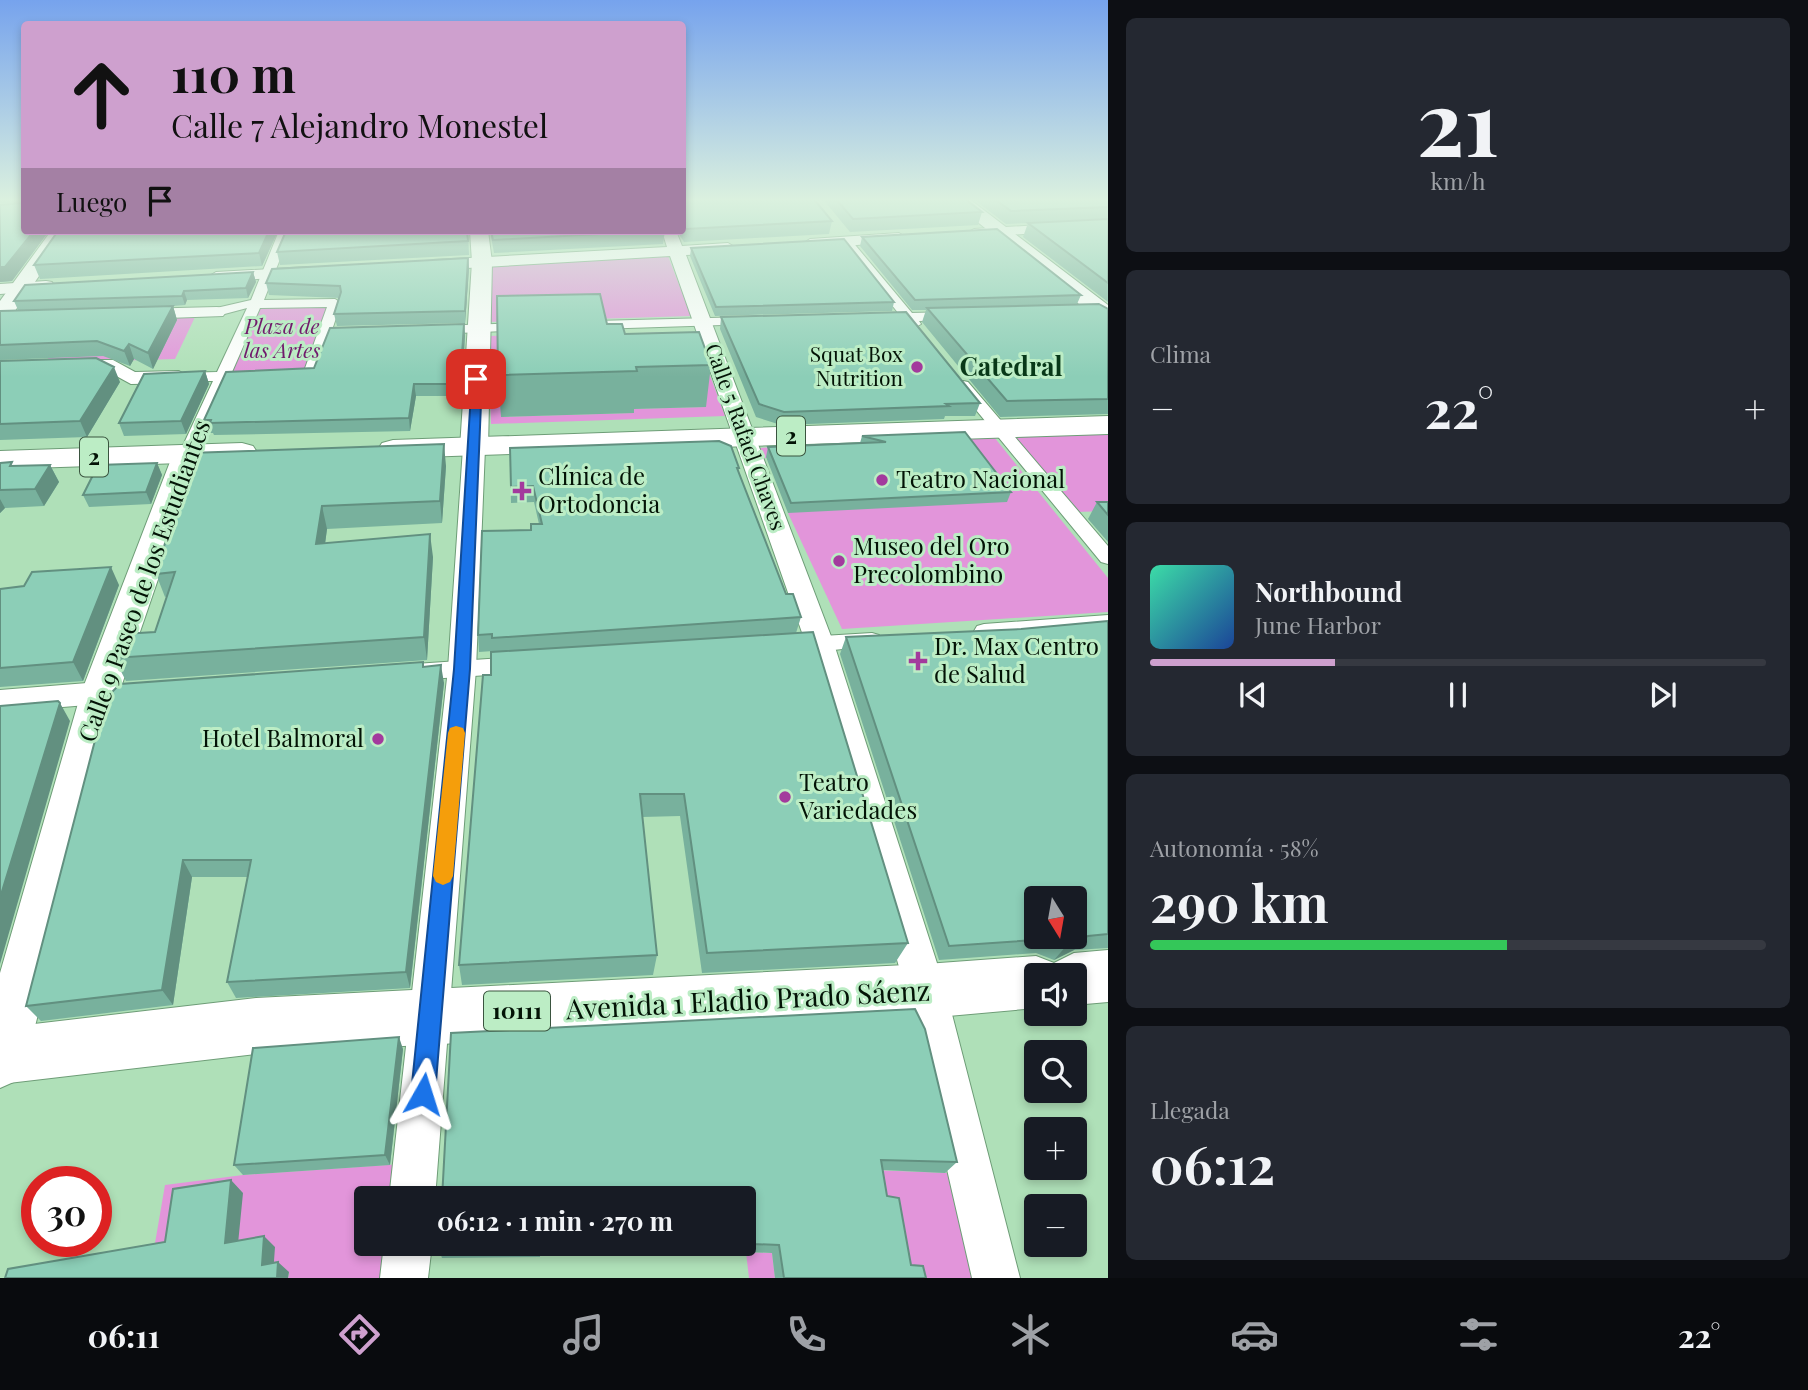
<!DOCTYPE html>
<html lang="es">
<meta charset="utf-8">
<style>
body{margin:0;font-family:"Playfair Display",serif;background:#242831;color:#f1f3f6;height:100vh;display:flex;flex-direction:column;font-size:26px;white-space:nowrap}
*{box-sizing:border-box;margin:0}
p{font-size:23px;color:#9ea1a6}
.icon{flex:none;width:38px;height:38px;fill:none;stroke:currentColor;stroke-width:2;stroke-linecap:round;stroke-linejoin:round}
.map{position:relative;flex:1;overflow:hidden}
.drawer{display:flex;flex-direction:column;gap:18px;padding:18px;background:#0d0f14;width:700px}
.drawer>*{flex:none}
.guide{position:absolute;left:21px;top:21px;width:665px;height:214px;border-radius:7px;box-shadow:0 4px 10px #0003;background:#cea0ce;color:#111;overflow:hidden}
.needle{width:46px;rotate:169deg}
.controls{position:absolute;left:1024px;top:886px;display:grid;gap:14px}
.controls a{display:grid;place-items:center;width:63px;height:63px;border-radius:7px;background:#171b24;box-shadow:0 4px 10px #0003;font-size:35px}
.speed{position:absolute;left:21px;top:1166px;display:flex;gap:14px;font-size:35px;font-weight:700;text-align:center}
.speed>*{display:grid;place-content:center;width:91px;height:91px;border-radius:50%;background:#171b24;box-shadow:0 4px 10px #0003;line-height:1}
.speed .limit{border:10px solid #d22;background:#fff;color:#111}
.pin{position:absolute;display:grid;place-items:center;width:60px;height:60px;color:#fff;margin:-30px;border-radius:14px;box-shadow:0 4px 10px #0006}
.me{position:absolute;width:77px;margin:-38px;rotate:6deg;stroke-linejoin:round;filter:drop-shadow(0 0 5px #0008)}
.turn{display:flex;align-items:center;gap:24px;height:147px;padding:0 35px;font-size:32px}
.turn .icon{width:91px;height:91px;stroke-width:2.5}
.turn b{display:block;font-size:49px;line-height:60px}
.then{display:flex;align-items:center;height:66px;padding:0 35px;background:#0003;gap:14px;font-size:26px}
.big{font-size:52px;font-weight:700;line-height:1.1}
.drawer .tile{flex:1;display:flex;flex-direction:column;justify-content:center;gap:10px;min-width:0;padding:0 24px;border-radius:10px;background:#242831}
.drawer .dial{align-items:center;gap:0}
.dial b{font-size:91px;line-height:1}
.song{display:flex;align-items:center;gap:21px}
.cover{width:84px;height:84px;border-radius:10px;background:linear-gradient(135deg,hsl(160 70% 55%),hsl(220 70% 35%))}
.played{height:7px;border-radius:4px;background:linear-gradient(90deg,#cea0ce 30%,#363941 30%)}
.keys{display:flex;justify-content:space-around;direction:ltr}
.heat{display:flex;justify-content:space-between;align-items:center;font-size:38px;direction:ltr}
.charge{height:10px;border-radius:5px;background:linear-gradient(90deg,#34c759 58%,#363941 0)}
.trip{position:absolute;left:354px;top:1186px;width:402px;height:70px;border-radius:7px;background:#171b24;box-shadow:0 4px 10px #0003;font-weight:700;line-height:70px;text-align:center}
.tabs{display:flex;height:112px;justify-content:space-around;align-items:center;background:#090b0e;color:#9ea1a6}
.tabs .icon{width:49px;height:49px}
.tabs .current{color:#cea0ce}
.tabs b{font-size:32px;color:#f1f3f6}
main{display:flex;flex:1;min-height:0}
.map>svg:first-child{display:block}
.green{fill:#e295da;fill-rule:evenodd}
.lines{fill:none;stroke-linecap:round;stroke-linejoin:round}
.pedestrian-casing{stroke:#6e9d77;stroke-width:2}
.minor-casing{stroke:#6e9d77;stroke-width:2}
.tertiary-casing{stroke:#6e9d77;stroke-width:2}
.trunk-casing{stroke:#6e9d77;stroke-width:2}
.pedestrian{fill:#fff;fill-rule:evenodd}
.minor{fill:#fff;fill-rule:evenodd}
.tertiary{fill:#fff;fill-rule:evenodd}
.trunk{fill:#fff;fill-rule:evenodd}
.wall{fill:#78b19d}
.shaded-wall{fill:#629080}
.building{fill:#8cceb7;stroke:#629080;stroke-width:2;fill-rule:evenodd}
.route{fill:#1a73e8;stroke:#114b97;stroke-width:2}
.slow{fill:#f59e0b}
.poi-dot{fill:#a33a9d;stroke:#bcedc5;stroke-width:2.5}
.labels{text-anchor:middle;stroke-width:6;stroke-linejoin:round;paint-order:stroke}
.far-park-label{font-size:21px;font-style:italic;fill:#711a6c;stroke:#bcedc5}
.far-poi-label{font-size:21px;fill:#031306;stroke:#bcedc5;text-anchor:end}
.far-street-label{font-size:21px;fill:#031306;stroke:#bcedc5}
.shield{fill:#bcedc5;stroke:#3a543f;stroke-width:2}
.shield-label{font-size:23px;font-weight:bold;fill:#031306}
.poi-label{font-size:24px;fill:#031306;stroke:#bcedc5;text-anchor:start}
.street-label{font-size:24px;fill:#031306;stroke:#bcedc5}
.far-district-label{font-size:26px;font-weight:bold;fill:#083818;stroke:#bcedc5}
.near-street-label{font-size:28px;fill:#031306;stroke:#bcedc5}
</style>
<main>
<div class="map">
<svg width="1108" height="1278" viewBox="0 0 1108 1278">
<rect width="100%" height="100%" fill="#afe0b8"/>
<path class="green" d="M668,256L691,316L487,322L492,265Z
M330,305L306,372L230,373L262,306Z
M196,315L175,359L45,363L51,354L115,317Z
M694,332L725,416L491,424L488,336ZM620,365L705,407L633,409V413L501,417Z
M1108,433V511L1076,512L1010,436Z
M994,437L1108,578V612L842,629L788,513L966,448L764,458L759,448Z
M402,1164L399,1199H366V1244H395L392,1278H288L289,1273L149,1278L165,1185L243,1175Z
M871,1170L947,1173L972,1278H913Z
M746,1252L772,1253L775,1278H749Z"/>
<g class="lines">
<defs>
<path id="pedestrian" d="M279,231H291L264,300L335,299L341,303L317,375C310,382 291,382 284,375L291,371H304L327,307L260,308L232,372H251L258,376L251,380L228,381L195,454L187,459L181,458L179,454L213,381H180L173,377L180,373L217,372L247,308L217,316L210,312L212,309L251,300Z
M843,240H851L912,313L952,312L959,316L952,320L919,321L921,324L914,328L905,321H878V315L899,314L843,244Z
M749,317L754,318V324L596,329L589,325L596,321Z
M525,323L530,324V330L435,334L428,330L435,326Z
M963,381L968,382L1108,546V564L1101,562L958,388L956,385Z
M1108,615V629L984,638L977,636L974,631L977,626L984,624Z
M872,633L879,635L883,640L879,645L806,653L799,650L795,645L799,640L806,637Z
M519,657L527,659L530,665L527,671L519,673L415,680L407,678L404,672L407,666L415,664Z"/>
<path id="minor" d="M1108,221V229L974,237L967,233L974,229Z
M662,231H676L682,246L728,243L736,248L728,253L686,255L834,644L946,991L1020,1278H972L906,991L806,644L670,256L433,270L425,265L433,260L667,247Z
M899,233L907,238L904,241L810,249L802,244L810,239Z
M308,267L316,272L314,275L216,282L208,277L216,272Z
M46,281L52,282L54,286L52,290L0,294V284Z
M217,307L223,308L226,312L223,316L139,319L130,314L139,309Z
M80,360H113L135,372L179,371L189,377L179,383L131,384L109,372L73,370L70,366Z
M474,441L482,443L485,448L476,669L435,1199H389L448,669L463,448L466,443Z
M100,682L111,685L115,693L111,701L100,704L0,712V690Z
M384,1244H432L428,1278H380Z"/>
<path id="tertiary" d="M948,198H968L1108,305V323L1100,321Z
M51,231H70L8,321L0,323V301Z
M470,231H488L492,262L488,448L484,454L474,456L464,454L460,448L472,262Z
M187,446L197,448L201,454L119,693L26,1062L18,1080L0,1088V973L81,693L173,454L177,448Z"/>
<path id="trunk" d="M1108,416V434L393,458L382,455L378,449L382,443L393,440Z
M242,443L253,446L257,452L253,458L242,461L0,469V451Z
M1108,950V1002L1074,1005V975H1036V1008L926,1018L256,1054L0,1084V1028L256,998L926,964L1036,956L1054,963L1074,953Z"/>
</defs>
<use href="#pedestrian" class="pedestrian-casing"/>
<use href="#minor" class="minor-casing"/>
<use href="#tertiary" class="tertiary-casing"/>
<use href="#trunk" class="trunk-casing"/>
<use href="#pedestrian" class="pedestrian"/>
<use href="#minor" class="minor"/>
<use href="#tertiary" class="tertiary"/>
<use href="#trunk" class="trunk"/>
</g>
<path class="wall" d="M0,198H24V231H49L12,281L0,282V205L21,203H0Z
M682,198L832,221L829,234L684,242L677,231H682Z
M822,198H964L982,212L978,225L850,232Z
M972,198H1108V302L1023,237L1028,223L1076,221L1006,224Z
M278,231L262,266L40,279L34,265Z
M468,231L469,255L280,265L277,252Z
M490,231H665L663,244L494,253Z
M862,237L1081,295L1077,304L1108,309V414L1000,417L922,322L926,310H912L860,246Z
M691,248L894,302L892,311L715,316L690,256Z
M468,258L469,269L465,323L337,326L334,314L340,298L269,295L266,283Z
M253,272L256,282L248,298L187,300L185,305L173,306L177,320L153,369L134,359L130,366L103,356L0,360V311L18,310L14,301Z
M721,317L980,403L975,416H945L944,419L781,425L756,417L720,329Z
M464,324L465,336L461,396H416L410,431L214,435L213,433H207L204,420L314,368Z
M607,324L625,334L711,365L706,407L634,409V413L501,417L498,375Z
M0,361L120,382L87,437L0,440Z
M205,371L209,384L186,434L124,436L119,423Z
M965,432L1011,492L1007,502L788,513L766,457L768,447L860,443L862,436Z
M510,448L739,468L738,472L786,594L801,617L796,633L908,943L895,963L702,973L680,816L642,817L657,955L653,975L462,985L459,965L491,675L493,652V651L479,652L478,635L531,530L539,524L534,502L511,503Z
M0,463L14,466L50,465L59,482L44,506L5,508L0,513Z
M157,463L162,475L151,504L89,507L83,495Z
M446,466L442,523L327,529L325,543L433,557L427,660L126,681L114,658L155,632L167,596L165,597L156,574L174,512L171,503Z
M1097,502H1108V542L1088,519Z
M119,585L83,681L0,687V589Z
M1108,621V948L1074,950L1054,960L1036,953L939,960L840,654L846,637L1021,629Z
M424,667L444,683L410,988L236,998L227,982L248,877H192L173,1005L41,1021L26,1006L106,698Z
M451,1033L957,1162L945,1173L883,1170L887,1196L911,1265L926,1278H775L772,1253L746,1252L745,1240H744V1199Z
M403,1049L390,1165L243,1175L234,1165Z
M439,1244H540V1257L442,1258L439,1250Z"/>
<path class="shaded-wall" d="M34,231H49L12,281L0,282V267Z
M269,231H278L262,266L259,253Z
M468,258L469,269L465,323V311Z
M253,272L256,282L248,298L246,288Z
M184,291L187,300L185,305L182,296Z
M173,306L177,320L153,369L148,353Z
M464,324L465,336L461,396L460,384Z
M129,344L134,359L130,366L124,351Z
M114,367L120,382L87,437L80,421Z
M205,371L209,384L186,434L181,421Z
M414,384L416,396L410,431L409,418Z
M444,444L446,466L442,523L440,501Z
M157,463L162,475L151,504L146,492Z
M50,465L59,482L44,506L35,489Z
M0,499L5,508L0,513Z
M322,506L327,529L322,567L316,544Z
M430,534L433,557L427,660L424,637Z
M111,567L119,585L83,681L73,662Z
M441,665L444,683L410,988L406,972Z
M60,703L70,721L0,964V898Z
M183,860L192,877L173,1005L162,990Z
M1088,936L1074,950L1054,960L1067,945Z
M399,1037L403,1049L390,1165L385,1155Z
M231,1180L243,1193L237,1254L225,1243Z
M264,1236L275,1247L273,1275L262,1265Z
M278,1262L289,1272L288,1278H277Z"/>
<path class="building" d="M21,198H24V231H34L5,267H0V205L21,203Z
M682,198H813L832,221L685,229L682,225Z
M835,198H964L982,212L853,219Z
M993,198H1108V207L1011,211Z
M1108,219V283L1028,223Z
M997,229L1081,295L915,300L862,237Z
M58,231H269L259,253L34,265Z
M286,231H467L468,241L277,252Z
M491,231H651L493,240Z
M844,239L894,302L716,307L691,248Z
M468,258L465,311L334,314L341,292L340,286L266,283L272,269Z
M253,272L246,288L184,291L182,296L14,301L25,285Z
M600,294L607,324H622L625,334L699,332L711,365L636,367L637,371L498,375L497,296Z
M1099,304L1108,309V399L1007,401L927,308Z
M173,306L148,353L129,344L124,351L97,341L0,345V311Z
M906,312L980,403L946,404L949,406L784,412L759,404L721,317Z
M464,324L460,384H414L409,418L210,423L211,420H204L226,372L314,368L330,328Z
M96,358L114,367L80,421L0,424V361Z
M205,371L181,421L119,423L144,374Z
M965,432L1011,492L791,503L768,447L886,442L862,436Z
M719,441L731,446L739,468H737L786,594H793L801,617L492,638V634L478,635L482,531L531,530V524H542L533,486L511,487L510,448Z
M444,444L440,501L322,506L316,544L430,534L424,637L114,658L123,634L155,632L175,572L156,574L177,502L171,503L189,453Z
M12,462L10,466L50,465L35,489L0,490V463Z
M157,463L146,492L83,495L98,465Z
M1097,502H1108V515Z
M111,567L73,662L0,668V589L24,586L32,572Z
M1108,621V934L1088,936L1067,945L1049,939L949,946L846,637L1021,629ZM1036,898H1074V936H1036Z
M813,632L908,943L707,953L684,794H640L657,955L459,965L483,675H491V652Z
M423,662V667L441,665L406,972L227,982L251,860H183L162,990L26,1006L106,698L120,684Z
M58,701L60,703L0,898V706Z
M915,1009L925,1029L957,1162L881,1160L887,1196L899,1198L911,1265L923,1266L926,1278H784L779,1245L752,1244L751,1231H744V1199H442L451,1033Z
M399,1037L385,1155L234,1165L253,1048Z
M231,1180L225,1243L264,1236L262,1265L278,1262L277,1278H5L8,1269L165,1242L173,1189Z
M439,1244H539V1249L439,1250Z"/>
<linearGradient id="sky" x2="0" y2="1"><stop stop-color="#76a3ed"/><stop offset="0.53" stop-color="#dbf1df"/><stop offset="1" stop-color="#dbf1df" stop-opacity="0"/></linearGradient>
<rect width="1108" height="377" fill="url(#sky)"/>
<path class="route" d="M472,377L482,379L470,669L435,1094L431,1103L423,1106L414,1103L411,1094L454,669Z"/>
<path class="slow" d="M456,726L463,728L465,733L453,876L450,882L443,885L436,882L433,876L448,733L450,728Z"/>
<g class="poi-dot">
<circle cx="917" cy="367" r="7"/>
<circle cx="882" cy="480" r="7"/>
<path d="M518.5 480.5h7v7h7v7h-7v7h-7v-7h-7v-7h7z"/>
<circle cx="839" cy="561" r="7"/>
<path d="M914.5 650.5h7v7h7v7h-7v7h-7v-7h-7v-7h7z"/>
<circle cx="378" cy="739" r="7"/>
<circle cx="785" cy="797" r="7"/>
</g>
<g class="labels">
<g class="far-park-label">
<text x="282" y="334">Plaza de<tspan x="282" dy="24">las Artes</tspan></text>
</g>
<g class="far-poi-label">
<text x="903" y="362">Squat Box<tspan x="903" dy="24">Nutrition</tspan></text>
</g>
<g class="far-street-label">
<text transform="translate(745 437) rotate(70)" y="7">Calle 5 Rafael Chaves</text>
</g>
<g class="shield">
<rect x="777" y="416.5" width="28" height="39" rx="5"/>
<rect x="80" y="437.5" width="28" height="39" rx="5"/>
<rect x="484" y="991.5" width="66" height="39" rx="5"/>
</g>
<g class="shield-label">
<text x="791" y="444">2</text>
<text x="94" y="465">2</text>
<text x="517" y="1019">10111</text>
</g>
<g class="poi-label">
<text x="538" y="485">Clínica de<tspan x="538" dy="28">Ortodoncia</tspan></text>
<text x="896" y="488">Teatro Nacional</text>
<text x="853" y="555">Museo del Oro<tspan x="853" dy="28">Precolombino</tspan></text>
<text x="934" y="655">Dr. Max Centro<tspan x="934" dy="28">de Salud</tspan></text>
<text x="364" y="747" text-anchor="end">Hotel Balmoral</text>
<text x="799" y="791">Teatro<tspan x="799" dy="28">Variedades</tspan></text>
</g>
<g class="street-label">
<text transform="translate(145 581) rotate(-70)" y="8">Calle 9 Paseo de los Estudiantes</text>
</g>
<g class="far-district-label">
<text x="1011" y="376">Catedral</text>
</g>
<g class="near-street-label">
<text transform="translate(748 1000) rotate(-3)" y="10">Avenida 1 Eladio Prado Sáenz</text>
</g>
</g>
</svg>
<div class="controls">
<a><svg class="needle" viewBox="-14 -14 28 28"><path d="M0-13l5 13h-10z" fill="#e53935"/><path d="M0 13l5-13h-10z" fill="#9ea1a6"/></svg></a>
<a><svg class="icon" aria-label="sound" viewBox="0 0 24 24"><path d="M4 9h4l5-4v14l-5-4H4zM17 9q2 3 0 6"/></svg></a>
<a><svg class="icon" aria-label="search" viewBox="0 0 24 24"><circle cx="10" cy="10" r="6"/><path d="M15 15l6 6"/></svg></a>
<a>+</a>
<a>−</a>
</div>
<div class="speed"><div class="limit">30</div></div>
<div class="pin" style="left:476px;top:379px;background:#d93025"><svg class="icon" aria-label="arrive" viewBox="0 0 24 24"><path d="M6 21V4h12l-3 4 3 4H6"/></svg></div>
<svg class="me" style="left:423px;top:1094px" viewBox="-20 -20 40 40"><path d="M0-17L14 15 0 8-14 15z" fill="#1a73e8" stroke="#fff" stroke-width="4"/></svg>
<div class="trip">06:12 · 1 min · 270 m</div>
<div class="guide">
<div class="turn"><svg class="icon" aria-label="ahead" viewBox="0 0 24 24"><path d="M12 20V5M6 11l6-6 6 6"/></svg><div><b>110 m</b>Calle 7 Alejandro Monestel</div></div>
<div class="then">Luego<svg class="icon" aria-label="arrive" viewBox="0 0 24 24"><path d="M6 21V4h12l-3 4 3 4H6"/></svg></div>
</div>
</div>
<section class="drawer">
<div class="tile dial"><b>21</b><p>km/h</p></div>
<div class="tile"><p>Clima</p>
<div class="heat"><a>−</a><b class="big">22°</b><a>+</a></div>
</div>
<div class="tile">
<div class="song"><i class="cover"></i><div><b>Northbound</b><p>June Harbor</p></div></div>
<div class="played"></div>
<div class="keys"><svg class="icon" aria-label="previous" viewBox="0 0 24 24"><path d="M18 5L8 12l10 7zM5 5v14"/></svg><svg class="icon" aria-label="pause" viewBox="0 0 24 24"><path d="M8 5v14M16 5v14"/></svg><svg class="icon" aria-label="next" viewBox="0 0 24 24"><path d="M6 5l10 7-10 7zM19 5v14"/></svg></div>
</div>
<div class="tile"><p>Autonomía · 58%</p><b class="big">290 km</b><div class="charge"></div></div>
<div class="tile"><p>Llegada</p><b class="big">06:12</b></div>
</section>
</main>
<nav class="tabs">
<b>06:11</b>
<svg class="icon current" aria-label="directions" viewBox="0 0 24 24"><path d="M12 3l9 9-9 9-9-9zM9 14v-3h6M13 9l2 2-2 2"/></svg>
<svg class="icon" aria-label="music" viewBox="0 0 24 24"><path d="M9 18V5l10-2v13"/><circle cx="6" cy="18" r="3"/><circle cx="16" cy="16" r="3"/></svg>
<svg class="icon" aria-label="phone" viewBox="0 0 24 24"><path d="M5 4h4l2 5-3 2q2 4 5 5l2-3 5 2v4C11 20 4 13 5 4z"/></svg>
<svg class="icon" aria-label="climate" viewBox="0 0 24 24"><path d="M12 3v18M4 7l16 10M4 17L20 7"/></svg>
<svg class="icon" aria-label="car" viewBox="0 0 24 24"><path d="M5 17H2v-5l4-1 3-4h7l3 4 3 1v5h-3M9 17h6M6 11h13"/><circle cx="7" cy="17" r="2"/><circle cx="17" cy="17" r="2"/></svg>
<svg class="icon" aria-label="filters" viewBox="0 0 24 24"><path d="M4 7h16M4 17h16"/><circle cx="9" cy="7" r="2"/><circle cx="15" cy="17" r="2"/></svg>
<b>22°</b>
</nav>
